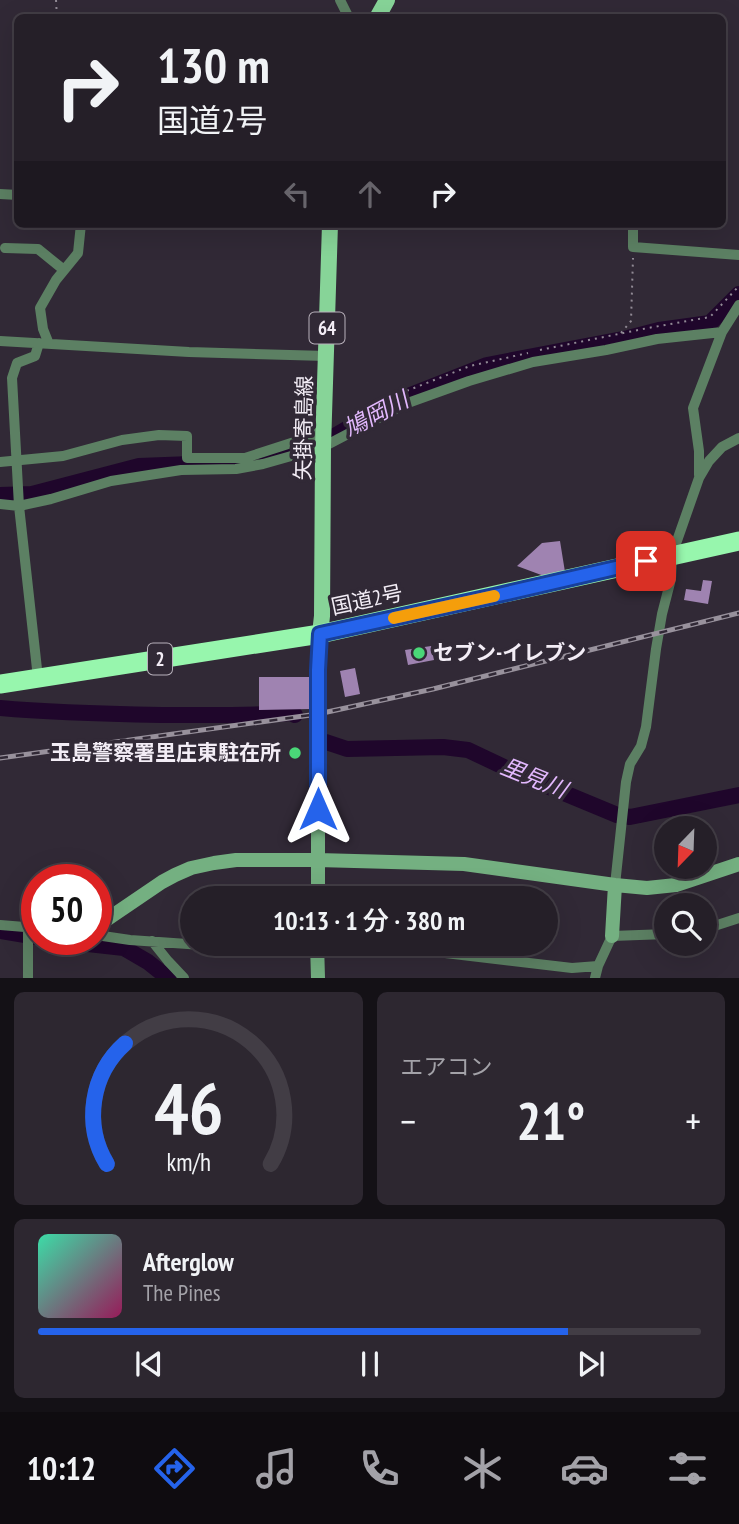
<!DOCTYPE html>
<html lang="ja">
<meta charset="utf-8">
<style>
body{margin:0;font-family:"PT Sans Narrow","Noto Sans JP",sans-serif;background:#2d2730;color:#f1f3f6;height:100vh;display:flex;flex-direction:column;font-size:26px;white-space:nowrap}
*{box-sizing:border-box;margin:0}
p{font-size:23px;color:#a3a2a8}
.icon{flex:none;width:38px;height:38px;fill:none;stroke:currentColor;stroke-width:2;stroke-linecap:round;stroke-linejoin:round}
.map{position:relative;height:978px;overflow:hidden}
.drawer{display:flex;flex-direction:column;gap:14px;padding:14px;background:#141116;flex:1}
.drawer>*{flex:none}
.hud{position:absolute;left:14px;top:14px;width:712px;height:214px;border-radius:10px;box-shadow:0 7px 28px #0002,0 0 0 2px #423d45;background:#251f28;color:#f1f3f6;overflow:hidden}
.needle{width:46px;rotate:203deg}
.buttons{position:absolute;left:654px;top:816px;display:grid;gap:14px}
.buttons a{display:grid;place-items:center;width:63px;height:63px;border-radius:50%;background:#251f28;box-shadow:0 7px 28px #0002,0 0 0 2px #423d45;font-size:35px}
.speed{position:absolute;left:21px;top:864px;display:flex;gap:14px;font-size:35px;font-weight:700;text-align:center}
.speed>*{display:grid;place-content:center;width:91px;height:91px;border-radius:50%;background:#251f28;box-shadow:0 7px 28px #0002,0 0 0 2px #423d45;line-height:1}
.speed .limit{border:10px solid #d22;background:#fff;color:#111}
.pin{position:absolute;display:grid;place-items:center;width:60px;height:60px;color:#fff;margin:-30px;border-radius:14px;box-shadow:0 4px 10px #0006}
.me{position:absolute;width:77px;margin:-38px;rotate:0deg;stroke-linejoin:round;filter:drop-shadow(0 0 5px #0008)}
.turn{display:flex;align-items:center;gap:24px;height:147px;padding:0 28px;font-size:32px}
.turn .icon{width:91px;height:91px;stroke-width:2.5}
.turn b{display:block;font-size:49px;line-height:60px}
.lanes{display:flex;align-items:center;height:66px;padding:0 28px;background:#0003;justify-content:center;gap:35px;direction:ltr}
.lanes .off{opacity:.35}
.big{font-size:52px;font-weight:600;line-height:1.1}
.drawer .widget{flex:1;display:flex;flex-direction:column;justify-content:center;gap:10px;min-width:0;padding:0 24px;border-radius:10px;background:#2d2730}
.drawer .dial{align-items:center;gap:0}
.dial svg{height:182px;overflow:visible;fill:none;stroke:#423d45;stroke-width:7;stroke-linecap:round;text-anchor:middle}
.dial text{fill:#f1f3f6;stroke:none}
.song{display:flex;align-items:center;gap:21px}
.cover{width:84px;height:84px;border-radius:10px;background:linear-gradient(135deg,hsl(160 70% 55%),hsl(330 70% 35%))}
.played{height:7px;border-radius:4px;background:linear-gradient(90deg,#2563eb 80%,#423d45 80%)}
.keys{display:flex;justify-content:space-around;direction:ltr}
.heat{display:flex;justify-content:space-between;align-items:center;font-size:38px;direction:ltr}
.drawer .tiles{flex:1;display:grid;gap:14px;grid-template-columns:1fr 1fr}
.widget:last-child{grid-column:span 2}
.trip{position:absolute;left:180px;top:886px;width:378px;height:70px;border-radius:35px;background:#251f28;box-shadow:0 7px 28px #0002,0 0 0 2px #423d45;font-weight:600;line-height:70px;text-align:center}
.dock{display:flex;height:112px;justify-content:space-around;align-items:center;background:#0f0c10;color:#a3a2a8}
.dock .icon{width:49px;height:49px}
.dock .active{color:#2563eb}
.dock b{font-size:32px;color:#f1f3f6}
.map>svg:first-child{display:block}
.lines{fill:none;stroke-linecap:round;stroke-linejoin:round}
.river{stroke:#1f062b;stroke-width:16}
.building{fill:#9f83b1}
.path{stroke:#918a95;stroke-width:2;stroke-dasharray:2 5;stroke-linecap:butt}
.street{stroke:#5c8063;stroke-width:10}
.secondary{stroke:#74b081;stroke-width:14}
.primary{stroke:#87d498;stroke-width:16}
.highway{stroke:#97f6ad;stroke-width:19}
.rail-casing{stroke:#98919c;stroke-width:5}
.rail{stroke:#312936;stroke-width:2.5;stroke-dasharray:8;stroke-linecap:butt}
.route-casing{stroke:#184099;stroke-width:18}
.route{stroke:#2563eb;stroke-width:12}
.slow{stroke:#f59e0b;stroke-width:12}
.poi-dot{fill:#4ad778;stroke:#312936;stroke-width:2.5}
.labels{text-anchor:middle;stroke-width:7;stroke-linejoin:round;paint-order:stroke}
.shield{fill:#312936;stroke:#b9b2bc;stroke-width:2}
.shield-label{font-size:19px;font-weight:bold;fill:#f3edf6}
.street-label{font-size:21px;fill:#f3edf6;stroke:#312936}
.poi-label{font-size:21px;font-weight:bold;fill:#f3edf6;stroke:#312936;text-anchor:start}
.water-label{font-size:23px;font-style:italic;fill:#e2b8fd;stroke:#312936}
</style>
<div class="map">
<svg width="739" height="978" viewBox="0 0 739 978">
<rect width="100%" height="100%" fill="#312936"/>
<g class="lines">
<path class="river" d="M266,456L333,437L393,402L487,365L628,338L659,330L710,323L739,294
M0,495L32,494L139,466L244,462
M0,708C54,713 108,714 162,715C205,715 248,716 291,713L295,715
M326,742L347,749L443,747L468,750L523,776L617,815L630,817L739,795
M0,931L37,937
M52,940L124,948L148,962L168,978"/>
</g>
<path class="building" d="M560,541L565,572L544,576L517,566L542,543Z
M703,580L712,581L708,604L684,600L686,589L701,591Z
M431,646L434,660L408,665L405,650Z
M355,668L360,694L345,697L340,671Z
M259,677H311V709L259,710Z"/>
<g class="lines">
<path class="path" d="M56,0L57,18
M621,333L631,321L633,258
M540,350L648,328L710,317L739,286
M364,414L391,397L470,366L528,353"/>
<path class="street" d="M340,0L349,18
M0,194L18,195
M633,224V247L739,255
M5,248L38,249L64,270
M0,341L189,352L326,356
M49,344L43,329L40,308L56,280L78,253L81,224
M0,462L63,456L122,440L159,435L187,436V458H245L316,435L324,426
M699,475V451L693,408L722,332
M0,504L19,506L51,499L111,481L181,470L236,469L263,464L323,447L405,404L469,381L533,362L606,350L657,339L722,332L739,305
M38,678L19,506L12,378L17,363L35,356L39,343
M615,885L626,782L630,764L641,746L646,727L656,649L662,614L671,579L672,555L699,478L709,461L722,447L739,438
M0,925L37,928
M705,929L739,918
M96,935L130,940L317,953L420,950L572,968L598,966
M152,941L168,961L184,978
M28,978V926
M595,978L598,966L612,936L667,934"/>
<path class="secondary" d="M318,898V648L320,634
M96,925L109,918L162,882L175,875L191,868L214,863L236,860H318L464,864L615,885L647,888L676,885L739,864
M612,936L615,885
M317,943L318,978"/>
<path class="primary" d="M377,18L387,0
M320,634L322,616L323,447L330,224"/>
<path class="highway" d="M0,684L320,634L739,541"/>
<defs>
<path id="rail" d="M0,758L318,714L433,689L739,613"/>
</defs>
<use href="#rail" class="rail-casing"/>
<use href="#rail" class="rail"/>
</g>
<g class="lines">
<defs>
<path id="route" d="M318,809V670L320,634L494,596L646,561"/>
</defs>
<use href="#route" class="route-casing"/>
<use href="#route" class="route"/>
<path class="slow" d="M394,618L494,596"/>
</g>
<g class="poi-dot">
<circle cx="419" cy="653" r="7"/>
<circle cx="295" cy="753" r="7"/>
</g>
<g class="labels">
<g class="shield">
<rect x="309.5" y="312.5" width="35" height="31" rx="5"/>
<rect x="148" y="643.5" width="24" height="31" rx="5"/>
</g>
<g class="shield-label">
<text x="327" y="335">64</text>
<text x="160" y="666">2</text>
</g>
<g class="street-label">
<text transform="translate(304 428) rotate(-89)" y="7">矢掛寄島線</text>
<text transform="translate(367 600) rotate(-12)" y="7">国道2号</text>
</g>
<g class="poi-label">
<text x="433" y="660">セブン-イレブン</text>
<text x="281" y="760" text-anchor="end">玉島警察署里庄東駐在所</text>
</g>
<g class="water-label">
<text transform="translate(376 414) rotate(-28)" y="8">鳩岡川</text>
<text transform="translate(534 778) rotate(22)" y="8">里見川</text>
</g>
</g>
</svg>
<div class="buttons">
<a><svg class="needle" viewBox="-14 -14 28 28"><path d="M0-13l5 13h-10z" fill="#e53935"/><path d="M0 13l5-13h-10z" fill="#a3a2a8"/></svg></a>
<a><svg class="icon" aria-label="search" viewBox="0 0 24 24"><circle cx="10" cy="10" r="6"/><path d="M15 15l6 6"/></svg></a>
</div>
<div class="speed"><div class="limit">50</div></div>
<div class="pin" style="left:646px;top:561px;background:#d93025"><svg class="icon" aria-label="arrive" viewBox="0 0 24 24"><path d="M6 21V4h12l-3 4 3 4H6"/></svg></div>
<svg class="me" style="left:318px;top:809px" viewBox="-20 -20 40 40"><path d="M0-17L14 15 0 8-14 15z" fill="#2563eb" stroke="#fff" stroke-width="4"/></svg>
<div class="trip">10:13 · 1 分 · 380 m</div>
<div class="hud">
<div class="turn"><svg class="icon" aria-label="right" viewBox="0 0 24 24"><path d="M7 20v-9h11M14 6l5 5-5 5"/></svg><div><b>130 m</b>国道2号</div></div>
<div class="lanes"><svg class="icon off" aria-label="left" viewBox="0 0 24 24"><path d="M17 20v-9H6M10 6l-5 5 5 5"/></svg><svg class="icon off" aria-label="ahead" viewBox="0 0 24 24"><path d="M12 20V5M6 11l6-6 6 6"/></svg><svg class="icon" aria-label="right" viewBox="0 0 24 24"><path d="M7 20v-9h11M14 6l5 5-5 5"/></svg></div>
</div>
</div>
<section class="drawer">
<div class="tiles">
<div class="widget dial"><svg viewBox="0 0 100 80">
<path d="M14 69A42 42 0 1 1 86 69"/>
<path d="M14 69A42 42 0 0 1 22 16" stroke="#2563eb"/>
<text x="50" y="56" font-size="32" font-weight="700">46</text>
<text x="50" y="72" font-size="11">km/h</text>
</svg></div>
<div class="widget"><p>エアコン</p>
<div class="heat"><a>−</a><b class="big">21°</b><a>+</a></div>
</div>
<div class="widget">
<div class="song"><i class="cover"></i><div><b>Afterglow</b><p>The Pines</p></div></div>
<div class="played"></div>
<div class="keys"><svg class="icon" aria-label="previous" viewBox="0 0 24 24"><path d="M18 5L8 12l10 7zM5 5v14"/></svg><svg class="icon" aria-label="pause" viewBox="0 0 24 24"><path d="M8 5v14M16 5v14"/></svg><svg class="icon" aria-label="next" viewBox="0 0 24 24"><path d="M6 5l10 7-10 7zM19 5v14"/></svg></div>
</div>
</div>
</section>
<nav class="dock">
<b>10:12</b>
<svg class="icon active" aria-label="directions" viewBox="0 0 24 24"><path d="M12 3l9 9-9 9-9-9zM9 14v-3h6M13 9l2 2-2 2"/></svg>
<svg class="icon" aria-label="music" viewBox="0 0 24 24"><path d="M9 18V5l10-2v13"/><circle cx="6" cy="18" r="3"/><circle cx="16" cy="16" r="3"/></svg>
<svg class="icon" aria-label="phone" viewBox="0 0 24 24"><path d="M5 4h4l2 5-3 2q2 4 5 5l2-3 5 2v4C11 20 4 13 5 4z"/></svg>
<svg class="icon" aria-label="climate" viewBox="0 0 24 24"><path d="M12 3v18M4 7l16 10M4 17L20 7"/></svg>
<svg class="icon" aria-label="car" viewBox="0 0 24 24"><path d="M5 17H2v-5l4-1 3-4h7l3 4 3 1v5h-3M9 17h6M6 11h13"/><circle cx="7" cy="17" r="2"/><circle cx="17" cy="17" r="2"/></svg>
<svg class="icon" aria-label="filters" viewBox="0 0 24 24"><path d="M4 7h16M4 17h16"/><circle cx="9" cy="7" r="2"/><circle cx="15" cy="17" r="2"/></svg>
</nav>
